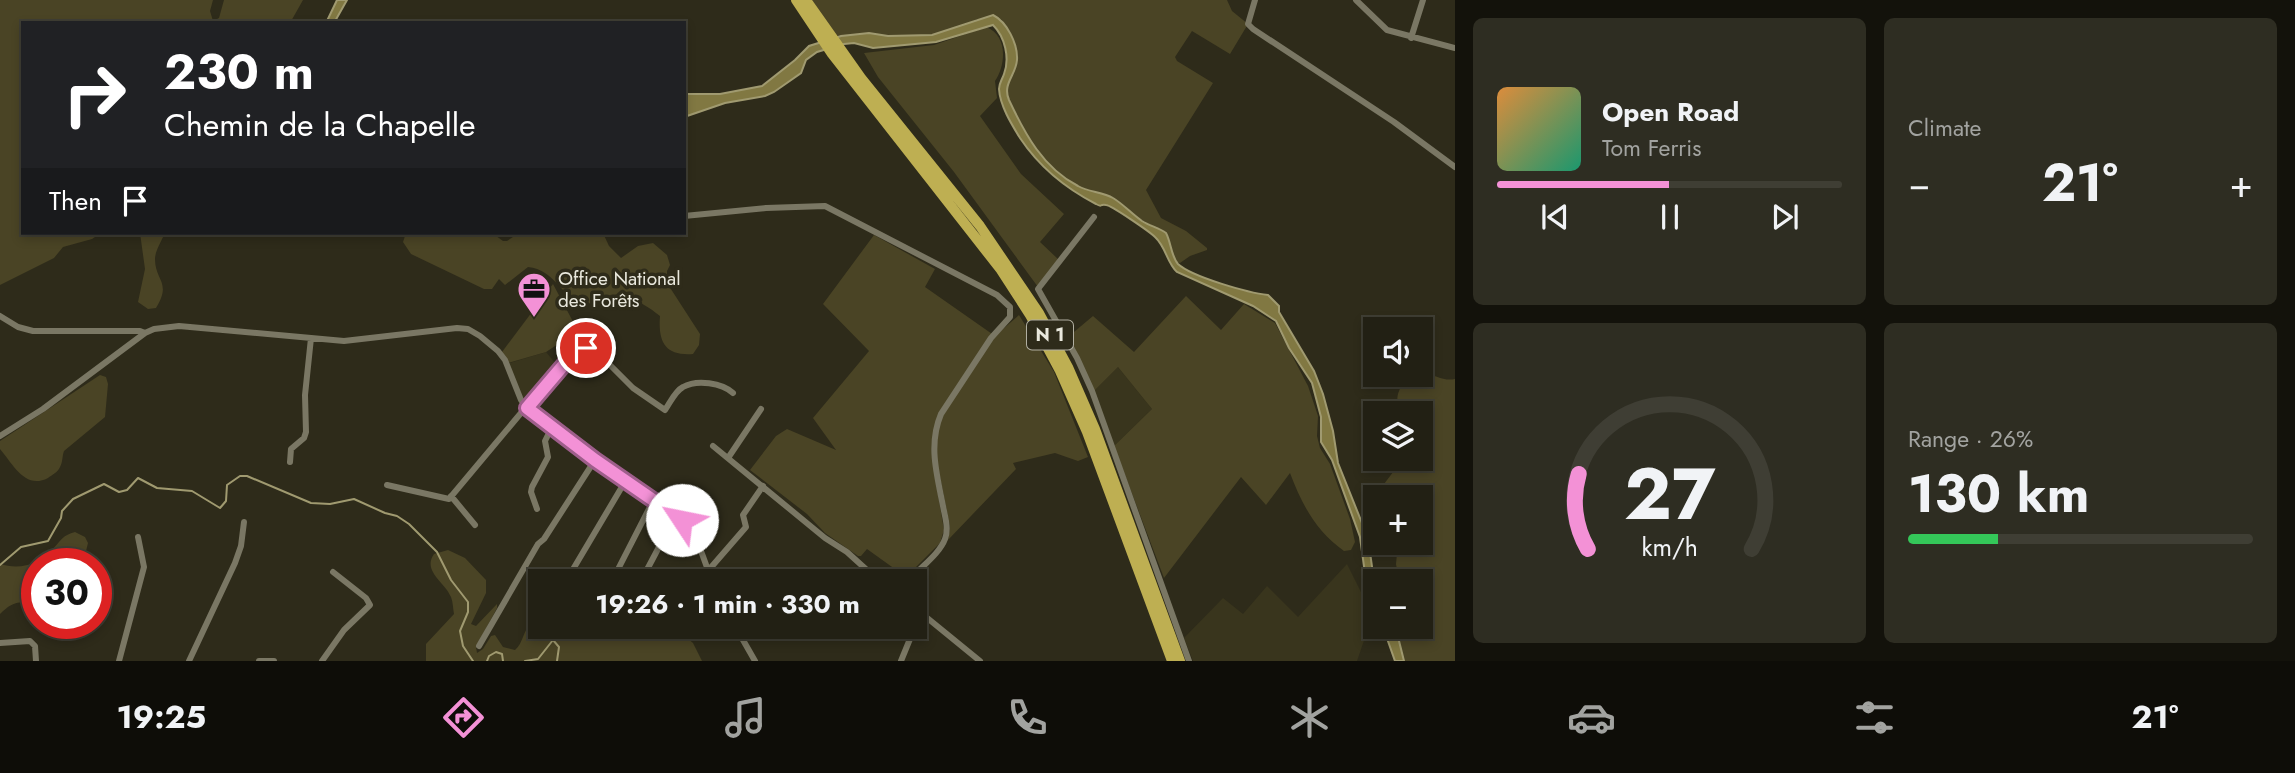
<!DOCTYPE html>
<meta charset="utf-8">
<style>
body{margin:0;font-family:Jost,sans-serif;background:#2e2d22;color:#f1f3f6;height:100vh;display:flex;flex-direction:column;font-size:26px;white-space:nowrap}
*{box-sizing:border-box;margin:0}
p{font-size:23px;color:#a2a3a0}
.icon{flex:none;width:38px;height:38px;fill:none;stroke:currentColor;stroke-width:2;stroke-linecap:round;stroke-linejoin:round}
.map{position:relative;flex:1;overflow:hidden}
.details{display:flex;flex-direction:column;gap:18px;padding:18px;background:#13120b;width:840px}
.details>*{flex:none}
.hud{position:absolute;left:21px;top:21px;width:665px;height:214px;border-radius:0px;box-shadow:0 4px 10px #0003,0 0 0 2px #3f3e34;background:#202124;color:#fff;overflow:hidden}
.tools{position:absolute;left:1363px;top:317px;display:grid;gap:14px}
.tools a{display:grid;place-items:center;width:70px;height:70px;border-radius:0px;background:#222014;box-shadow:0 4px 10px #0003,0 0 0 2px #3f3e34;font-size:35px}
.speed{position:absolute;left:21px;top:548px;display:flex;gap:14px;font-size:35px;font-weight:700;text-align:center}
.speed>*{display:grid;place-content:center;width:91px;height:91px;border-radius:50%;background:#222014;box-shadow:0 4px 10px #0003,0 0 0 2px #3f3e34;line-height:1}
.speed .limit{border:10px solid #d22;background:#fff;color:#111}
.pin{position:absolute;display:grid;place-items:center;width:60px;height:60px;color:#fff;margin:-30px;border:4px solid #fff;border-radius:50%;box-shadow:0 2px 7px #0007}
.me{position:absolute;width:77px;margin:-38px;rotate:304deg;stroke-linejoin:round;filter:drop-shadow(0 0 5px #0008)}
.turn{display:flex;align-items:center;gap:24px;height:147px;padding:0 28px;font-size:32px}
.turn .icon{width:91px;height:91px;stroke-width:2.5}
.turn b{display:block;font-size:49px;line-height:60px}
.then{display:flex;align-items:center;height:66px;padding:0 28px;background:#0003;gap:14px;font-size:26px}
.big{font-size:52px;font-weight:700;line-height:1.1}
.details .card{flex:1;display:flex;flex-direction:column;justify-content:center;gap:10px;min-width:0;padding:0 24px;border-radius:10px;background:#2e2d22}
.details .dial{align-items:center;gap:0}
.dial svg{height:182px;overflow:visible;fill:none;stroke:#3f3e34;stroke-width:7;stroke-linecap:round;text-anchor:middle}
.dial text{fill:#f1f3f6;stroke:none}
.song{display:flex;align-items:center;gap:21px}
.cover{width:84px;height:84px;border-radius:10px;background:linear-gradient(135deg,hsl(30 70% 55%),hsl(160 70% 35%))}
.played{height:7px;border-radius:4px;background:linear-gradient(90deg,#f391d6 50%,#3f3e34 50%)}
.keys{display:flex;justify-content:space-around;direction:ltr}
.heat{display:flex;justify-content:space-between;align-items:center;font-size:38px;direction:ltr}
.charge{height:10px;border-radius:5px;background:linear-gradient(90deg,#34c759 26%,#3f3e34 0)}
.details .tiles{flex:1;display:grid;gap:18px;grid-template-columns:repeat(2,1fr)}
.trip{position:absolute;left:528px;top:569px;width:399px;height:70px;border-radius:0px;background:#222014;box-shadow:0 4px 10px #0003,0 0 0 2px #3f3e34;font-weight:700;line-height:70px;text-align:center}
.tabs{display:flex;height:112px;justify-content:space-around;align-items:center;background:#0e0d08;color:#a2a3a0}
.tabs .icon{width:49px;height:49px}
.tabs .current{color:#f391d6}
.tabs b{font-size:32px;color:#f1f3f6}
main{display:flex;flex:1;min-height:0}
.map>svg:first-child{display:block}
.built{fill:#39351d}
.green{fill:#4a4425}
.water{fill:#817842;stroke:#a09a70;stroke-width:2}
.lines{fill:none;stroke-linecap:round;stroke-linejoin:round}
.stream{stroke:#a09a70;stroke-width:2}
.minor{stroke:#7a7764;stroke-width:6}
.trunk{stroke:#beaf52;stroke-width:10}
.route-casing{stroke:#9e5e8b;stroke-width:18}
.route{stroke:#f391d6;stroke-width:12}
.labels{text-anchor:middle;stroke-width:7;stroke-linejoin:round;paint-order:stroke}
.shield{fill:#2e2b1a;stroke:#b1afa2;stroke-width:2}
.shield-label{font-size:18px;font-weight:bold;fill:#e9e8dd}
.poi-label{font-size:19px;fill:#e9e8dd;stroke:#2e2b1a;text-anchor:start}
</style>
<main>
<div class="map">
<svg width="1455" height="661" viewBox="0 0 1455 661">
<rect width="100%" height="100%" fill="#2e2b1a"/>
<path class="built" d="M546,352L562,371L528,409L506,364Z
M1118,367L1152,409L1114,446L1094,391Z
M1347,564L1361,592L1371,620L1357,661H1193L1184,638L1223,598L1243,614L1267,586L1298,617Z"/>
<path class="green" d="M0,0H213L210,11L213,21L219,18L224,0H303L290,23H23V233H101L92,239L63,247L54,258L0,285Z
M812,0H1227L1232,11L1248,24L1230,54L1192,31L1175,57L1177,61L1213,83L1146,190L1161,218L1186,231L1207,248V250L1190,256L1180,263L1176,262L1166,233L1140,219L1113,197L1080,188L1073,183L1056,172L1036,150L1023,130L1007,95V86L1017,62L1009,31L1001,19H977L960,27L932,35L888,36L869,33L835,36Z
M986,27C1008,35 1006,65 995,81L997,98L980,116L1021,174L1064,214L1040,242L1059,260L1038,287L954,172L878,77L864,53L934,45Z
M140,233H165C162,240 155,251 155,259C155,281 172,282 156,308L148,309L138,302L145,269Z
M406,233H492L503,241H507L519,233H603L609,246L621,258L638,246L653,243L667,255L670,265L667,271V283L700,334L699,345L693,354C665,356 658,342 660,316C649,307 636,298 620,299C607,300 595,306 582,302C559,295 555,270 528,267L505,285L499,279L492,289H484L411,254L403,242Z
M874,235L935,269L925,287L995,336L1019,315L1054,372L1088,457L1078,461L1055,453L1013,463L1016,469L948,540L950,526L939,472L934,471L944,530L940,543L906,577L867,549L861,556H858L825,533L807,514L750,470L776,436L787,429L836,450L813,418L869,351L823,304Z
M553,284L578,331L546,352L508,363L502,352Z
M1186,296L1221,330L1244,304L1275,323L1308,386L1318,416L1317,436L1320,448L1330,464L1350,519L1355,542L1351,550L1344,551C1316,531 1302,505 1290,473L1266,505L1241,477L1164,578L1114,446L1152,409L1118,367L1094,391L1068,337L1093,316L1134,352Z
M1421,374C1434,373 1443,382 1455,379V661H1404L1399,641L1391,627L1421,626V581H1399L1396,564L1398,543L1421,542V497H1379L1384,484L1403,459L1421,458V413H1400C1392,393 1403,378 1421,374Z
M100,375L106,377L108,384L105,417L64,451C62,456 63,462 60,467C58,472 52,475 48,478C25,490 13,464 0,449V441Z
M75,532L85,537L88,543L83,563L37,564V606C21,599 12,602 0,614V564C19,570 40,565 53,549C61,540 63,535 75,532Z
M448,550L465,558L486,580V593L471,624L476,626L497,604V608L476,647L477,653L483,649L491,636L495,635L503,647L515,650C524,642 522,632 531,624C552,623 574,642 594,627L673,626L693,643L702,661H426V644L454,614C453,609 453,602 451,597C445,582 422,571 434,554Z"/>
<path class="water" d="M337,0H347L334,23H326Z
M993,15C1007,22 1018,44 1017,60C1016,75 1002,84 1009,100C1025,134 1043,168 1078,186C1088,192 1103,192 1113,198C1123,204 1132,214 1142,221C1150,226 1159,228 1166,233C1171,242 1171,256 1178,264C1192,277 1249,293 1268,295L1279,306V312L1314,371L1323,394L1333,431L1338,463L1368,538L1375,588V607L1366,581L1360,537L1332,460L1321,442V417L1312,383L1289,348L1276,321L1253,306L1177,272C1167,263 1166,247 1155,237C1150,232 1111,205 1106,205C1098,204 1103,208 1096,204C1065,188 1040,168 1020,138C1012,125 1000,106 999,89C999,83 1002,80 1004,74C1010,58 1005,37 993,25L936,42L873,48L854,43L844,44L817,52L806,60L801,73L774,92L765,96L725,103L684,117V94H720L762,86L795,60L809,46L841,36L869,33L888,36L932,35Z
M1383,627H1391L1399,641L1404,661H1395Z"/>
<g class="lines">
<path class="stream" d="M0,565L21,547L48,541L61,518L62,511L73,499L104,484L119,492L127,490L138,478L157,488L192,491L220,508L226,501L227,485L240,476H247L311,503L330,504L354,499L385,513L397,516L409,524L437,552L451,580L468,602V612L460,631L463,646L473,661
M487,661L489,656L496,652L502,654L503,661
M525,661L538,659L553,640L559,647L557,661"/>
<path class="minor" d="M1255,0L1248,24L1253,29L1394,122L1455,167
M1356,0L1387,30L1455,48
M1411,38L1423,0
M684,216L766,208L825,206L997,295L1010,307V317L991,338L941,414C928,445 937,475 943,506C945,517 949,528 945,539C939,555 919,568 909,581
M1094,217L1038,289L1077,358L1092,391L1189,661
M0,316L18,327L33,331H140L145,333
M527,408L567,361L582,348L598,353L633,388L665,410C670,403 675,391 683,387C697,379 722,383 733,393
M0,436L43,409L145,333L154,329L179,326L344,341L457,328L468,329L480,336L498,351L505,360L521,400L527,408L686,524L697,540L712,581
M713,446L825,538L847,552L879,581
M728,458L761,409
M290,462L291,449L304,438L306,432L305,395L311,338
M387,485L449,499L526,407
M451,496L475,525
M537,509L531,492L532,487L548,457L545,441L552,427
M572,571L626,480
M707,572L746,527L743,515L763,486
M612,581L653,501
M641,581L659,547L673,539L682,520L699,500
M915,608L980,661
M735,626L755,661
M587,627V626
M0,643L30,641L35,646L36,661
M479,646L538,544L544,539L595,460
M119,661L144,567L138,537
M189,661L235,563L241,546L244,522
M259,661H274
M322,661L344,630L370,605L366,598L333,572
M901,661L912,634"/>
<path class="trunk" d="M796,0L832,54L1001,270L1030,315L1060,371L1087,432L1172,661
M806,0L861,78L980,226L1039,313L1068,367L1095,429L1180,661"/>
</g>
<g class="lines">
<defs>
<path id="route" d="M586,348H582L567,361L527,408L595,460L682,520"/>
</defs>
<use href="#route" class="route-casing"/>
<use href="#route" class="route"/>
</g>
<defs>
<symbol id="office-pin" viewBox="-11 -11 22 30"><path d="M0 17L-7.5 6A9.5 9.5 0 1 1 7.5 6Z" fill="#f391d6" stroke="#2e2b1a"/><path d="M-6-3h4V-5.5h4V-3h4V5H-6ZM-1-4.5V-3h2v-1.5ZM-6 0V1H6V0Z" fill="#111"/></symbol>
</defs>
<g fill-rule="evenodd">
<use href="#office-pin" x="515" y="270" width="38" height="52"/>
</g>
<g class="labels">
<rect class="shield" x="1027" y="320.5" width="46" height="29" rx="5"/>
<g class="shield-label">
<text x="1050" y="341">N 1</text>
</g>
<g class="poi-label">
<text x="558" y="285">Office National<tspan x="558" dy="22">des Forêts</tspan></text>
</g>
</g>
</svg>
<div class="tools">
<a><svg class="icon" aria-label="sound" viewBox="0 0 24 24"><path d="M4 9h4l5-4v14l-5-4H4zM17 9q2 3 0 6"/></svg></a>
<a><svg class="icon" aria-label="layers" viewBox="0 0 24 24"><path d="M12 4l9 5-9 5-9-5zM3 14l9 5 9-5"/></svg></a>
<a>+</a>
<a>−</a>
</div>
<div class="speed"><div class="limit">30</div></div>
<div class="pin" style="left:586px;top:348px;background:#d93025"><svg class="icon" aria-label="arrive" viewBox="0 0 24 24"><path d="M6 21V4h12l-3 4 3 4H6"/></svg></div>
<svg class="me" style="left:682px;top:520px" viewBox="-20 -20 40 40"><circle r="19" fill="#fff"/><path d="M0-13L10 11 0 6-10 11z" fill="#f391d6"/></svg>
<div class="trip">19:26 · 1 min · 330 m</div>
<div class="hud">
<div class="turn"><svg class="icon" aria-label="right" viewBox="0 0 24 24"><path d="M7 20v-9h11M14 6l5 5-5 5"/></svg><div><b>230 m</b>Chemin de la Chapelle</div></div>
<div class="then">Then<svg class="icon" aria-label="arrive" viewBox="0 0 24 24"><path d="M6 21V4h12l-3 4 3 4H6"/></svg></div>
</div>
</div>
<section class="details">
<div class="tiles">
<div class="card">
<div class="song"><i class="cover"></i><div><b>Open Road</b><p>Tom Ferris</p></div></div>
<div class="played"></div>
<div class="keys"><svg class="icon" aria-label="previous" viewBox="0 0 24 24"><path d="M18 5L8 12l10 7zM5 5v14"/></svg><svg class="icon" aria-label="pause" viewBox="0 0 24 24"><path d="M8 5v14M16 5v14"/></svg><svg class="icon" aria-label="next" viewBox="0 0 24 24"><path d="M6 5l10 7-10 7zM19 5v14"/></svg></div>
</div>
<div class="card"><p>Climate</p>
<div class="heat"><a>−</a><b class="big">21°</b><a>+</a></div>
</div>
<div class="card dial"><svg viewBox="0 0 100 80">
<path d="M14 69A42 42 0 1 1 86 69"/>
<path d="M14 69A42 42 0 0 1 10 36" stroke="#f391d6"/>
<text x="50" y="56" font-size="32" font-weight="700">27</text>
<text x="50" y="72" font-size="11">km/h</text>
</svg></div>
<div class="card"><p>Range · 26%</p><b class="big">130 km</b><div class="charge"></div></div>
</div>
</section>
</main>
<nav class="tabs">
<b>19:25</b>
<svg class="icon current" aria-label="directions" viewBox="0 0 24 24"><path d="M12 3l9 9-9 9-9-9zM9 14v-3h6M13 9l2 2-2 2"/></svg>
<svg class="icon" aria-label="music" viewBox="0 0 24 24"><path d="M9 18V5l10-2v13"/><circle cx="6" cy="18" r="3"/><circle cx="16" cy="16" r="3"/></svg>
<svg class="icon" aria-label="phone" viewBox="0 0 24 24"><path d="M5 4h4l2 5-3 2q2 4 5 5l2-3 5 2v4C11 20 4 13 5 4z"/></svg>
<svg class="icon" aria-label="climate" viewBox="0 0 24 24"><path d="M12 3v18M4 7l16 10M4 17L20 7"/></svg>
<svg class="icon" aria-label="car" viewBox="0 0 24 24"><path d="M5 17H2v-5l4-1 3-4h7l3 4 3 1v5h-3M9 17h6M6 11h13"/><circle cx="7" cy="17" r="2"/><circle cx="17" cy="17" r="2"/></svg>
<svg class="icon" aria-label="filters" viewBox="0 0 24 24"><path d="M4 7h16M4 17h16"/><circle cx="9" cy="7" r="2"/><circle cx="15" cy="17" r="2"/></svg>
<b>21°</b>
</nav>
